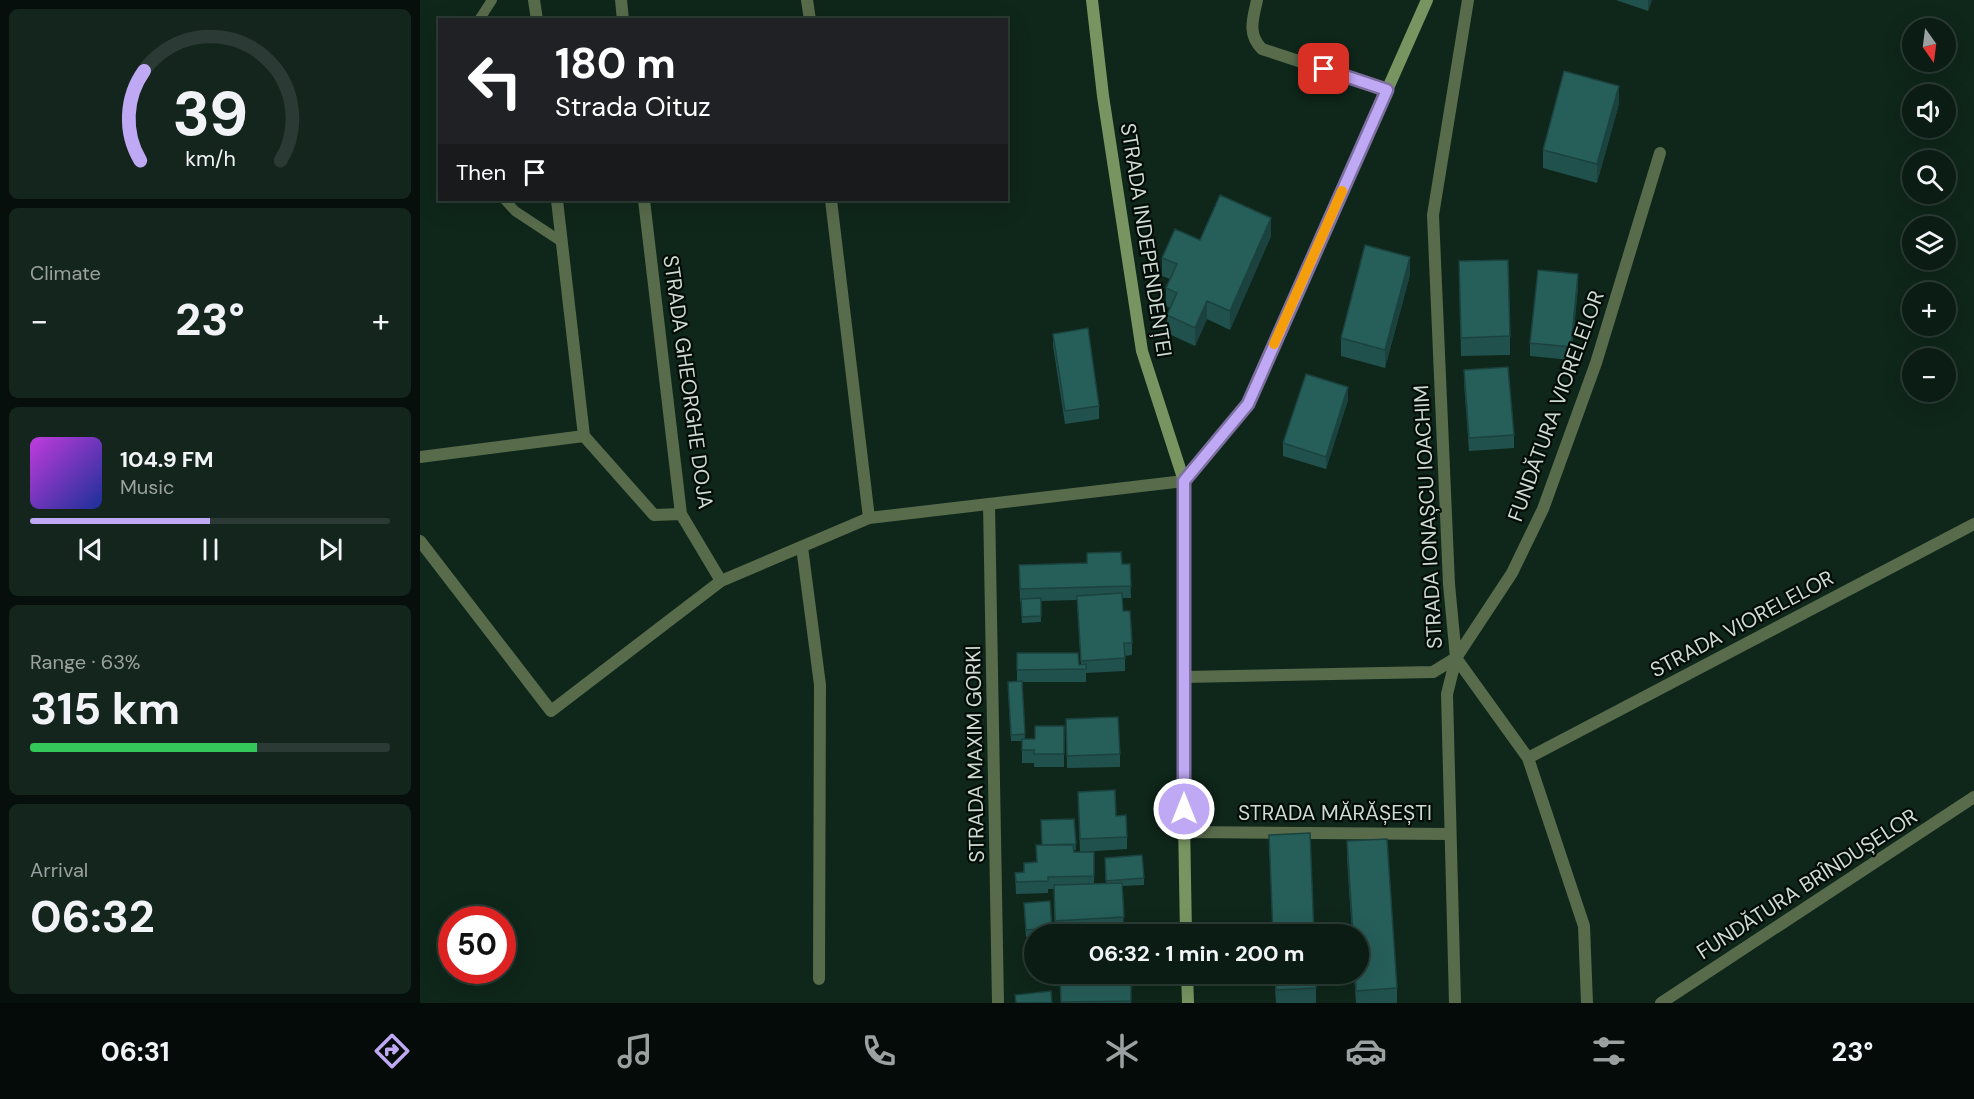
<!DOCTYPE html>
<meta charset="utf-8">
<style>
body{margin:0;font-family:"DM Sans",sans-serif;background:#14251d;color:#f1f3f6;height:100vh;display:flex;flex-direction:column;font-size:22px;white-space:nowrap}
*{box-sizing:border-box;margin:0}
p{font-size:20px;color:#9aa1a0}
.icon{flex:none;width:33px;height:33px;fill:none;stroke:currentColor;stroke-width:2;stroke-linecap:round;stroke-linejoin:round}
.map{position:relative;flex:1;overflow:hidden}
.details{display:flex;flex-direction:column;gap:9px;padding:9px;background:#060f0b;width:420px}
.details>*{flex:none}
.hud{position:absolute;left:18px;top:18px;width:570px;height:183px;border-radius:0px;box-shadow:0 6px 24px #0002,0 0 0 2px #2b3a34;background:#202124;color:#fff;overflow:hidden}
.needle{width:39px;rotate:166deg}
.controls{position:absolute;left:1482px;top:18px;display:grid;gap:12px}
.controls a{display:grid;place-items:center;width:54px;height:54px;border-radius:50%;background:#0b1c14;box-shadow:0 6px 24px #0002,0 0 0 2px #2b3a34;font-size:30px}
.speed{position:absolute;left:18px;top:906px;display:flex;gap:12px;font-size:30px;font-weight:700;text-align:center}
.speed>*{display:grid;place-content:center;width:78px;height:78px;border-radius:50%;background:#0b1c14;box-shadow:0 6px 24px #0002,0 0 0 2px #2b3a34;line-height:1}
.speed .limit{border:9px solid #d22;background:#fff;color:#111}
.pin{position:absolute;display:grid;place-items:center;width:51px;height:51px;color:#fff;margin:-26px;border-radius:12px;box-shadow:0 3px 9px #0006}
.me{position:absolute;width:66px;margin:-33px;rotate:0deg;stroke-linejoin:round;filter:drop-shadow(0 0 4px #0008)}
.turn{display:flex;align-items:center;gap:21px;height:126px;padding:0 18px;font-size:27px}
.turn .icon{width:78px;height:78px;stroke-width:2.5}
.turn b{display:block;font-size:42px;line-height:51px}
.then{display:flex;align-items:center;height:57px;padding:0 18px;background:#0003;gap:12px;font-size:22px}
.big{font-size:45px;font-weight:700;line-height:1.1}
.details .tile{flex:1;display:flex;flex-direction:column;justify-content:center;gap:9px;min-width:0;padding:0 21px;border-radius:9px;background:#14251d}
.details .dial{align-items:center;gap:0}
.dial svg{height:156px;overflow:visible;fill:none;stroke:#2b3a34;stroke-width:7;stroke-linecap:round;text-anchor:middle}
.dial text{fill:#f1f3f6;stroke:none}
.song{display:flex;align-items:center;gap:18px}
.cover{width:72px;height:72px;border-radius:9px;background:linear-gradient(135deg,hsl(290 70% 55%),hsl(230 70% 35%))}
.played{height:6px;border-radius:3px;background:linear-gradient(90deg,#bfa9f4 50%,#2b3a34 50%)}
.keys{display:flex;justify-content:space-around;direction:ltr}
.heat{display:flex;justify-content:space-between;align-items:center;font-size:33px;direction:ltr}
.charge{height:9px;border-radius:4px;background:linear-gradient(90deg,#34c759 63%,#2b3a34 0)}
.trip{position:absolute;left:604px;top:924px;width:345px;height:60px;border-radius:30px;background:#0b1c14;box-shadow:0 6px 24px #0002,0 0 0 2px #2b3a34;font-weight:700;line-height:60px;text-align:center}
.dock{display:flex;height:96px;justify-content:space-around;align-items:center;background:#040b08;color:#9aa1a0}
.dock .icon{width:42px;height:42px}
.dock .current{color:#bfa9f4}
.dock b{font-size:27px;color:#f1f3f6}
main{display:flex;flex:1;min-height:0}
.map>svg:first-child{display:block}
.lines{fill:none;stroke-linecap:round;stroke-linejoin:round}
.lane{stroke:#586b4b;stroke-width:10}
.street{stroke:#586b4b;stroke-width:12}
.secondary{stroke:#789561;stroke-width:12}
.wall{fill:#21514d}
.shaded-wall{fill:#1b423e}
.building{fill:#265e59;stroke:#1b423e;stroke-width:1.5}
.route-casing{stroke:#7c6e9f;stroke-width:15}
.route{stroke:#bfa9f4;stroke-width:10}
.slow{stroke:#f59e0b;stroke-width:10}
.labels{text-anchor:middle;stroke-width:4.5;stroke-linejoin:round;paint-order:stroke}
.street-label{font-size:21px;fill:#cedbd3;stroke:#040c08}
</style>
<main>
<section class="details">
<div class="tile dial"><svg viewBox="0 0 100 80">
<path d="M14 69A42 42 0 1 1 86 69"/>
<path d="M14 69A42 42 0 0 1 16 23" stroke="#bfa9f4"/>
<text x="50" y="56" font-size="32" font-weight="700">39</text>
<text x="50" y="72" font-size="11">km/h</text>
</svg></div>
<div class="tile"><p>Climate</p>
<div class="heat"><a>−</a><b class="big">23°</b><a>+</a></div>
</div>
<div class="tile">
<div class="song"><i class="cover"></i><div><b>104.9 FM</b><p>Music</p></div></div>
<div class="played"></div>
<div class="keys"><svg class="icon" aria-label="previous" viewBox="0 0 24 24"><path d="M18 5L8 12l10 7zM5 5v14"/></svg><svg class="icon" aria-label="pause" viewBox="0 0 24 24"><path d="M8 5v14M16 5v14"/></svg><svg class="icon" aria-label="next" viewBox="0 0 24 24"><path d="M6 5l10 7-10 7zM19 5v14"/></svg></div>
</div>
<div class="tile"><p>Range · 63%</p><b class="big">315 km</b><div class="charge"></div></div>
<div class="tile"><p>Arrival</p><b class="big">06:32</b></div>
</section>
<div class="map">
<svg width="1554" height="1003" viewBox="0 0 1554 1003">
<rect width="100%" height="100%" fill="#0f261a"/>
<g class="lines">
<path class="lane" d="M59,20L72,0
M85,200L95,211L142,242"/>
<path class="street" d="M114,0L117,20
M201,0L203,20
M387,0L390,20
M837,0C833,19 827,34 842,49L967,90
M1048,0L1013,215L1029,584L1036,658L1108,758L1164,926L1167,1003
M137,200L164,436
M224,200L261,514L301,581L449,518L764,481
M411,200L449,518
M0,457L164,436L234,515L261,514
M569,504L578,1003
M0,541L131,711L301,581
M382,547L400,685L399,979
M764,677L1013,672L1036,658
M1108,758L1554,524
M764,832L1030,834
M1035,1003L1027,694L1036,658L1092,573L1123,509L1176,363L1240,153
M1241,1003L1554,797"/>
<path class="secondary" d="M672,0L683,96L722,351L764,481
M766,934L763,765L764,481L828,404L1007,0
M767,974L768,1003"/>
</g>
<path class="wall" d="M1196,0H1232L1228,11Z
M1199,104L1177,183L1123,168V150Z
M851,236L810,330L787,319L775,346L747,333V315L750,308L746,306V288L750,279L742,276V258L780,240Z
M1039,261L1090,336V355L1041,356Z
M990,275L965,368L921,356V338Z
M1158,287L1151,360L1110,356V343Z
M633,334L679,406V419L645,424L633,346Z
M1044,370L1094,435V448L1049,451L1044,383Z
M928,400L906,469L863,456V443Z
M702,564H710L711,598H702L703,611L712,643V655L705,656V671L666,673V682H602L605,739H615L644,726V767H614V763H602V741H591L588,688L597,681V653L661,665L657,600L621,601V622L602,623L601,602H600L599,565Z
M646,731L700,754V767L647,768Z
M658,792L696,816L707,837V849L660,852Z
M654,819L656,850H654V852H674V884L686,883L685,864L724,878V885L702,886L704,930L635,933L634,889H628V893L596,894L595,873L604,872L616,863L622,845Z
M849,835L894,934H853Z
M927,841L977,988V1003H936L934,974H939V934H932L927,859Z
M604,909L632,928V934H615V936L606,937Z
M854,974H896V1003H856Z
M711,975V1003H641L640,979L654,978L685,976Z"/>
<path class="shaded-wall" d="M1228,0H1232L1228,11Z
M1199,86V104L1177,183V164Z
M851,218V236L810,330V311Z
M990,257V275L965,368V350Z
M1158,274V287L1151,360V347Z
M787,301V319L775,346V328Z
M928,387V400L906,469V457Z"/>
<path class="building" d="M1144,71L1199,86L1177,164L1123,150Z
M800,195L851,218L810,311L787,301L775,328L747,315L757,293L746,288L757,264L742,258L755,229L780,240Z
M945,245L990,257L965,350L921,338Z
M1088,260L1090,336L1041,338L1039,261Z
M1118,270L1158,274L1151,347L1110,343Z
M668,328L679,406L645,411L633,334Z
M1088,367L1094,435L1049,438L1044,370Z
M886,374L928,387L906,457L863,443Z
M701,552L702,564H710L711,586L600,589L599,565L667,563V553Z
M702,593L703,611H710L712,643H704L705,658L661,661L657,596Z
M621,598V616L602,617L601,599Z
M597,653H658L659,665L666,664V669L597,670Z
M602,681L605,734L591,735L588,682Z
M698,717L700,754L647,756L646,719Z
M615,726H644V754H614V750H602V739H615Z
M695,790L696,816L706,815L707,837L660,839L658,792Z
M654,819L656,844L622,845L621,820Z
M890,833L894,934H853L849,835Z
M967,839L977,988L936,991L935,974H939V934H933L927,841Z
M616,845H653L654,852H674V876L628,877V881L596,882L595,873L604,872V863L617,862Z
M722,855L724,878L686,881L685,858Z
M702,883L704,917L635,921L634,885Z
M630,901L632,928L606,930L604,903Z
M654,974H685V976L711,975V1001L641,1002L640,979L655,978Z
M855,974H896V988L856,990Z
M631,991L632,1003H596L595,995Z"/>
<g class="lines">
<defs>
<path id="route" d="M764,809V481L828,404L967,90L904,69"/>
</defs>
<use href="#route" class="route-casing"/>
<use href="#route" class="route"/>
<path class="slow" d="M854,344L922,191"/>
</g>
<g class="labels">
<g class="street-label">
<text transform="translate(726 240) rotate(81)" y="7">STRADA INDEPENDENȚEI</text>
<text transform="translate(268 382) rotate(82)" y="7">STRADA GHEORGHE DOJA</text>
<text transform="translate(1136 406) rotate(-70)" y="7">FUNDĂTURA VIORELELOR</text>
<text transform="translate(1008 517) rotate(-93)" y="7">STRADA IONAȘCU IOACHIM</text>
<text transform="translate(1322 624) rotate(-28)" y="7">STRADA VIORELELOR</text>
<text transform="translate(555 754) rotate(-91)" y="7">STRADA MAXIM GORKI</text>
<text x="915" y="820">STRADA MĂRĂȘEȘTI</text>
<text transform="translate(1387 884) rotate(-33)" y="7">FUNDĂTURA BRÎNDUȘELOR</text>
</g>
</g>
</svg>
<div class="controls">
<a><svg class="needle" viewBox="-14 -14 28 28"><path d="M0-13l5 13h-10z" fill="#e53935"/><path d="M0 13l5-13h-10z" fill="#9aa1a0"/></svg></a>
<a><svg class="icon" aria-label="sound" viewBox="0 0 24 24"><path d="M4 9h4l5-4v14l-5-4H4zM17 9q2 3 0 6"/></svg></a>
<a><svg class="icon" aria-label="search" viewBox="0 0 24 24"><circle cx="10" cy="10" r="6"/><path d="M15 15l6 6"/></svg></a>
<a><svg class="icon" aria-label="layers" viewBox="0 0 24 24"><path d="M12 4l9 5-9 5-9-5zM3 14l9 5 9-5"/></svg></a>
<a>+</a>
<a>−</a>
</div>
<div class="speed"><div class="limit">50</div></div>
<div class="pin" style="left:904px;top:69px;background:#d93025"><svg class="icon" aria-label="arrive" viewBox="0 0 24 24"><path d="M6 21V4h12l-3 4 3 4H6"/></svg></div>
<svg class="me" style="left:764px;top:809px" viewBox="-20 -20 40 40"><circle r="17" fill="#bfa9f4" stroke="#fff" stroke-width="3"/><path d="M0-11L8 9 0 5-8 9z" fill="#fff"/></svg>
<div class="trip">06:32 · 1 min · 200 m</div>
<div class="hud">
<div class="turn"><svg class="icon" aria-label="left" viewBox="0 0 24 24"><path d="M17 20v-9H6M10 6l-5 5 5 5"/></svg><div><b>180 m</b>Strada Oituz</div></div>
<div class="then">Then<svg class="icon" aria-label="arrive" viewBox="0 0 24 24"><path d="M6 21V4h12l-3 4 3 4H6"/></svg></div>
</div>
</div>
</main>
<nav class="dock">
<b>06:31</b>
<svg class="icon current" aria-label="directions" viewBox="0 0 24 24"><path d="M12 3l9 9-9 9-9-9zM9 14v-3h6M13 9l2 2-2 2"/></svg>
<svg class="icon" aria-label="music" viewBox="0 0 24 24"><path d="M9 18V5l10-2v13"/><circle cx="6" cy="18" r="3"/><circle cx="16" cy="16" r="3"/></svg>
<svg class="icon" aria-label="phone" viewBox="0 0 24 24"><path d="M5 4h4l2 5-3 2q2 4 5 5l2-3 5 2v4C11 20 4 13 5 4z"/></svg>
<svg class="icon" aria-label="climate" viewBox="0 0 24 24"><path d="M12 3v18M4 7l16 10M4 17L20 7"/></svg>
<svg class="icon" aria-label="car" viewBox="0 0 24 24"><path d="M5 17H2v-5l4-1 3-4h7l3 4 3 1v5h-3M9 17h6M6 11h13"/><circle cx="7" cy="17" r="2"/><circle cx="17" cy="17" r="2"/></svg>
<svg class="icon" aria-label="filters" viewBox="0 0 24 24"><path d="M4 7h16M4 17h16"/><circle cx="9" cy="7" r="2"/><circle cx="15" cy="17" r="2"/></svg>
<b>23°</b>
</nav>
